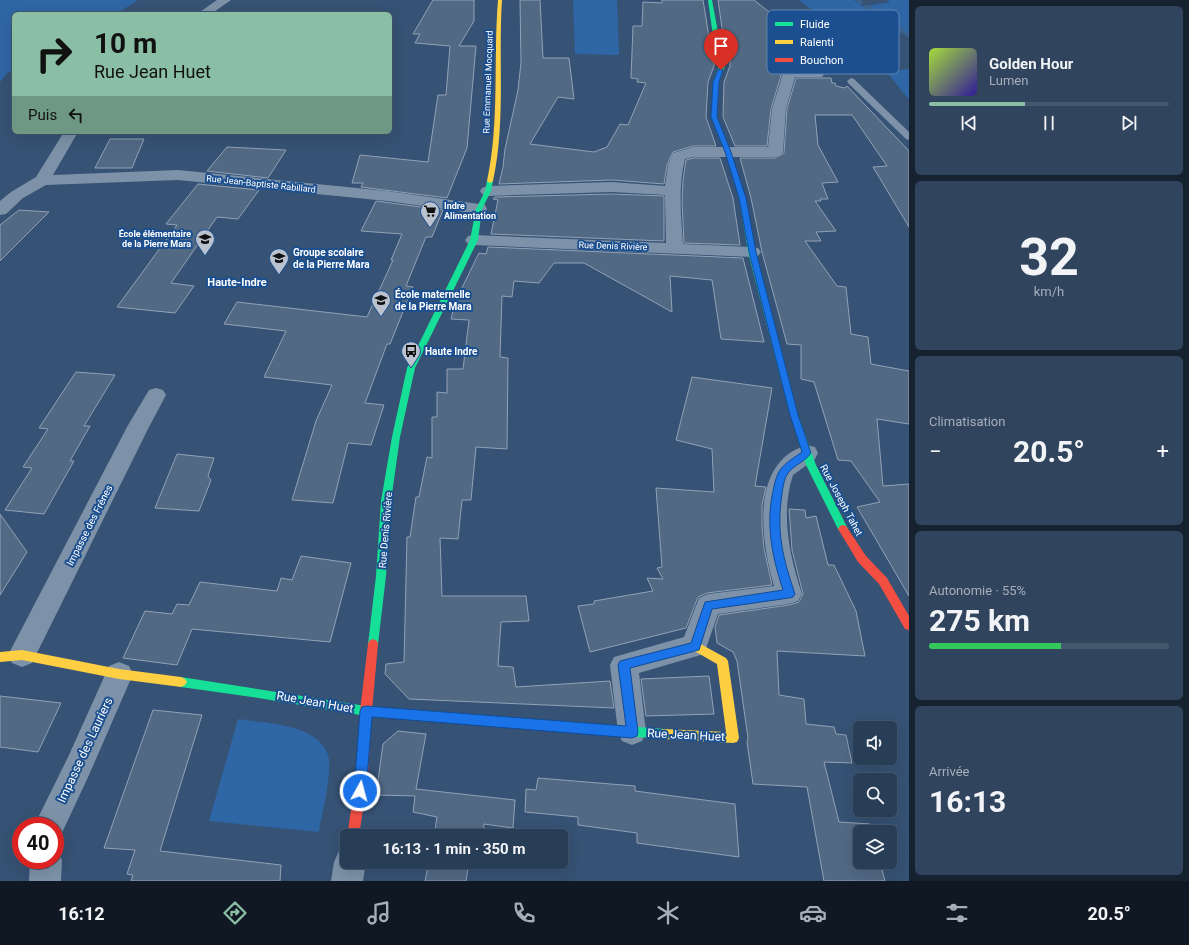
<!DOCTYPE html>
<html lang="fr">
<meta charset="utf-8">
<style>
body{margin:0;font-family:Roboto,sans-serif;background:#30455d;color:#f1f3f6;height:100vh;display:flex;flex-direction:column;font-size:15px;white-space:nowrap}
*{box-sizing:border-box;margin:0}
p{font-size:13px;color:#a5aeba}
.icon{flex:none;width:22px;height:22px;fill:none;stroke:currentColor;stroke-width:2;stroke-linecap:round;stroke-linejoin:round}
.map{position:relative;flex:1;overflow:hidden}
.side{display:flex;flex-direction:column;gap:6px;padding:6px;background:#162230;width:280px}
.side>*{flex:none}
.guide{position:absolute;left:12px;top:12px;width:380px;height:122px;border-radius:6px;box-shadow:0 4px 16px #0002,0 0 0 1px #44576d;background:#8abfa5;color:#111;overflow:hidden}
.tools{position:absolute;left:853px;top:721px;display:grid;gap:8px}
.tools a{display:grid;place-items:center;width:44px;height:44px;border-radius:6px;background:#283e57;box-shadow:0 4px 16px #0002,0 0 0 1px #44576d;font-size:20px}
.speed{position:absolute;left:12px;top:817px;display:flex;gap:8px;font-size:20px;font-weight:700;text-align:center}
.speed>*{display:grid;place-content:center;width:52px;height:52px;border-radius:50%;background:#283e57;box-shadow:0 4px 16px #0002,0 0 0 1px #44576d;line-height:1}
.speed .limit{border:6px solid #d22;background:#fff;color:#111}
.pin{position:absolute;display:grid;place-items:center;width:34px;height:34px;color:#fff;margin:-41px -17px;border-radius:50% 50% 50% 0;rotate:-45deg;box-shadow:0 0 4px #0007}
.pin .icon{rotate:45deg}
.me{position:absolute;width:44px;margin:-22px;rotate:7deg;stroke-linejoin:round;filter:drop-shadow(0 0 3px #0008)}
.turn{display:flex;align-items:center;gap:14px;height:84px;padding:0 16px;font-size:18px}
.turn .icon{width:52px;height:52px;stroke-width:2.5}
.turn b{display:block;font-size:28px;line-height:34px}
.then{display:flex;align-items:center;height:38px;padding:0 16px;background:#0003;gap:8px;font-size:15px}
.big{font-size:30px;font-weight:700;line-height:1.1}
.side .widget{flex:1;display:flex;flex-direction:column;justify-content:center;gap:6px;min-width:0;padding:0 14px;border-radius:6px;background:#30455d}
.side .dial{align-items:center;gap:0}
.dial b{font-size:52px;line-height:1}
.song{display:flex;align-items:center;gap:12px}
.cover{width:48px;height:48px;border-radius:6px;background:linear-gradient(135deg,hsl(80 70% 55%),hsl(250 70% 35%))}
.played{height:4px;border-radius:2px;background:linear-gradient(90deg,#8abfa5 40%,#44576d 40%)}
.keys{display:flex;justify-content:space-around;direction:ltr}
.heat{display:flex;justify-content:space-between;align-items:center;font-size:22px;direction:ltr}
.charge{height:6px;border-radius:3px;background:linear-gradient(90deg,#34c759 55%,#44576d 0)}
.trip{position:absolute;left:340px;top:829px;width:228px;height:40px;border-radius:6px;background:#283e57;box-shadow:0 4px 16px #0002,0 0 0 1px #44576d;font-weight:700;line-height:40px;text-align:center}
.menu{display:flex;height:64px;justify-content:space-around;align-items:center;background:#101923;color:#a5aeba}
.menu .icon{width:28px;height:28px}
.menu .active{color:#8abfa5}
.menu b{font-size:18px;color:#f1f3f6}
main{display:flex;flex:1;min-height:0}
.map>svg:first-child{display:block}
.green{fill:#2f66a5}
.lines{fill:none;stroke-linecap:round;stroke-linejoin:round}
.stream{fill:#3b618d;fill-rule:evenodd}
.building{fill:#526984;stroke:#92a2b6}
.lane{fill:#7d92a8;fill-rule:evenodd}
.street{fill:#7d92a8;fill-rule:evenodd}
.fast{fill:#16e098;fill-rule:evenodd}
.slow{fill:#ffcf43;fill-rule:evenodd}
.jam{fill:#f24e42;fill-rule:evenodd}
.route{fill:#1a73e8;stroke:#114b97}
.labels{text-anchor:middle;stroke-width:4;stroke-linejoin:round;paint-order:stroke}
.far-street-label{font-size:9px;fill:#fff;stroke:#1b4f8f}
.far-poi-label{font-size:9px;font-weight:bold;fill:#fff;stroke:#1b4f8f;text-anchor:start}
.poi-label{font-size:10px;font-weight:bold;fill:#fff;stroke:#1b4f8f;text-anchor:start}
.street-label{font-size:10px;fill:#fff;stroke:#1b4f8f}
.neighbourhood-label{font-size:11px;font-weight:bold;fill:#fff;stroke:#1b4f8f}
.near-street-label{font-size:12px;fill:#fff;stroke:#1b4f8f}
.key{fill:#1b4f8f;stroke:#5f84b1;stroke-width:1}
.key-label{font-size:11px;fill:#fff}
</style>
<main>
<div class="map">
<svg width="909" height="881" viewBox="0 0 909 881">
<rect width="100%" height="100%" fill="#365274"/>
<path class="green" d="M0,0H138L116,14H14V72H8L0,82Z
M573,0H617L619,55L575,54Z
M799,0H854L902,34L851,39Z
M887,0H909V36L866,6L890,2Z
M909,69V100L886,71Z
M238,719C265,723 318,724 328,755C333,771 322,814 319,832L209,821Z"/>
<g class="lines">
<path class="stream" d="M856,0H861L864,3L860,4Z
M864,5H868L909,34V38L864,7Z"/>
</g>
<path class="building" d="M433,0H474V21L459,46H476L467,148L447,198L361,187L363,183H352L360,155L428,162L438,95H446L450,46L415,43L420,34H413Z
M520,0H540L543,58H569L574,99L558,97L530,144L594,152L607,147L620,124L628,125L646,83L637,82L638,79L631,78L633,26H642L643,2L662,3V0H703L710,43L714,50V66L708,82L706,117L716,146H693L673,152L667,165L664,184L612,180L499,184L503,167L505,149L518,90L521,62Z
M718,0H754L784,24L808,69L790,68L785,69L782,72L771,109L767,146H735L723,117L724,82L730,66V50L724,42Z
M796,78H831L832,83H835L836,86L845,88L847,86L909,151V227L873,167L887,166L852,115H815L818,145L838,182L822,183L828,199H820L821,201H815L836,231L816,232L821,241H805L837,286L846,287L851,334L868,337L871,364L909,371V424L877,419L883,486L909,484V596L857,507L880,502L851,461L838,460L814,382L801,379V345L787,344L762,252L751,198L740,158H775L784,153L787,109Z
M110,139H144L132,168H95Z
M227,147L286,150L268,178L207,171Z
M693,158H720L733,198L740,245L684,243L682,201L683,180L686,160Z
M198,184L259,190L238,219L217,217L171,283L194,286L175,313L117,307L177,225L166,224Z
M612,194L664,196V241L491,234L498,200L493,199L495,197Z
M376,201L443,210L432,237H426L406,286L413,287L390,344H387L365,403L384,405L371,445L348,443L333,503L292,500L316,421L332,385L264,377L286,331L224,324L237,302L367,317L393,260H391L402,234L361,231Z
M19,210L49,212L0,261V225Z
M488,247L743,258L764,342L721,339L712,280L670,276L672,312L584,263H554L539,283L514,281L512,297L502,296L500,357L508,358L507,449L476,447L471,500H462L458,539L440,538L442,596H526L529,621L501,622L498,666L513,667L516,687L610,681L614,708L409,699L385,674L386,664L404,662L407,537H410L416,497H419L427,457L432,458V417H437V392L447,393V369H463L469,320L451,319L456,300L479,253L486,254Z
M76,372L115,375L84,426H90L70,461H74L44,514L5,510L32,468L23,467L48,429L39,428Z
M692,377L772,388L755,486L766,487L762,505V526L764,548L772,585L707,593L698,597L686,628L590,652L578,606L594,604V601L653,591L647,578L663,579L657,568L662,567L656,488L714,492L712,449L676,440Z
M177,454L214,458L208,476L211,480L199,511L155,508Z
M789,509L805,510L806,518L816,516L828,565H834L856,611L865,656L777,651L779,695L804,699L806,724L834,727L836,734L846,735L852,763L824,762L839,822L870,824L872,832H860V862H880L885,881H824L807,787L753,784L747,742L748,738L737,661L733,652L717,643L715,627L719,615L789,605L799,602L803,594L792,550Z
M0,514L27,552L0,595Z
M301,556L351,563L330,642L192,629L177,665L123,658L145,611L172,614L177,604L189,605L200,582L277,591L281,578L292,580Z
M709,676L714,714L646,716L641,679Z
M0,696L61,703L38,752L0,747Z
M153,710L202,715L160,851L281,865L280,881H131L133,875L127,874L135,850L104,848Z
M398,731L426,734L416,789L515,800L513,828L484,824L483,836H434L437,817L413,812L415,796L376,795L383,744Z
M538,778L635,786V791L735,804L739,857L637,843V833L578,825V817L525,812L526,789L536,790Z
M429,862H469L466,881H425Z"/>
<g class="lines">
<path class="lane" d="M851,78L854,79L909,132V140L906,139L848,83L847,81Z"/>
<path class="street" d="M217,0H231L211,14H197Z
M790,69L822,71L824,74L822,77H795L786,109L783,152L780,155L775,157H693L685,159C678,186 681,216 683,244L752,247L758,248L761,252L758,256L752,257L474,245L468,244L465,240L468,236L474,235L666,243L665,195L612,192L488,196L482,194L480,191L482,188L488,186L612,182L665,186L668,165L673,153L693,147H768L772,109L783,73L785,70Z
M64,132H78L53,175L178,170L387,191L479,204L485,205L487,209L485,213L479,214L387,201L178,180L46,185L23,198L6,214L0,215V201L11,192L36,177Z
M156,388L163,390L166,395L149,427L32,663L22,667L12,663L8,655L127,427L149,390Z
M807,445L815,447L818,453L815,459L793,475C780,514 790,557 802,594L798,601L789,604L718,614L704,654L639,673L646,732L642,741L632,745L622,741L618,732L610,665L614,657L684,637L699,598L708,594L774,586C761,541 749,462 807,445Z
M119,662L129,666L133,674L89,775L60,837L55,839V826H34L69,755L109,666Z
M347,847V862H366L363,881H331L334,862L339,851Z
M55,848L57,849L62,860L61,881H29L30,860H55Z"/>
<path class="fast" d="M708,0H712L720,43L725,50V66L719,82L717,117L731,152L745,198L756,252L798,415L816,465L848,529L846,532H840L838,529L806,465L790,415L748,252L739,198L725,152L711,117L713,82L719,66V50L714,43Z
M490,179L493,181L491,191L482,209L478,240L415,368L400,437L391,501L386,576L378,644L377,647L373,649L369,647L368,644L376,576L381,501L392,437L407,368L470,240L476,209L485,191L487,181Z
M181,677L366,706L664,729L668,730L670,734L668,738L664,739L366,716L252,697L181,687L177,685L175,682L177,679Z"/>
<path class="slow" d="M498,0H502C498,61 506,121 493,181L490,183L487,181C500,121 493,61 498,0Z
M695,641L726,658L728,661L739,738L737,742L733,743L664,739L660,738L658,734L660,730L664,729L726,732L717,664L691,649L690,646L691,643Z
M22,650L119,669L181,677L185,679L187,682L185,685L181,687L119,679L22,660L0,662V652Z"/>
<path class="jam" d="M843,525L846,526L866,556L887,578L909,616V630L905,629L879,584L858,562L838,529L840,526Z
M373,639L377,641L378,644L372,711L368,776L359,836L347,837L356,776L360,711L368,644L369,641Z"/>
</g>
<path class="route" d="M721,68L723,70L719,82L717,117L731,152L746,198L756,252L798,415L811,453C806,461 794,465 788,473C784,479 783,487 782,494C776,531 783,559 795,594L793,597L789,598L712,609L699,650L630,668L638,732L637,736L632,738L372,717L366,791L364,795L360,797L356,795L354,791L360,711L362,707L366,706L626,726L618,665L620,661L691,643L705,602L783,590C773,559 766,529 772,496C774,487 775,478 780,470C785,463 795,457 802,452L790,415L749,252L739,198L725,152L711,117L713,82L718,70Z"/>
<defs>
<symbol id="supermarket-pin" viewBox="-11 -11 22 30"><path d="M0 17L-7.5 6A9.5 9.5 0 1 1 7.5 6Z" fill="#b9c2ce" stroke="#1b4f8f"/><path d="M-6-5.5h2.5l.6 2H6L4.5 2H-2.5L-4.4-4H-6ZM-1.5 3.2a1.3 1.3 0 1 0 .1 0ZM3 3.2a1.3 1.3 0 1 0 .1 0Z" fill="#111"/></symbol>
<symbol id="school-pin" viewBox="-11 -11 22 30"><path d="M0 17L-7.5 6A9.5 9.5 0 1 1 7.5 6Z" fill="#b9c2ce" stroke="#1b4f8f"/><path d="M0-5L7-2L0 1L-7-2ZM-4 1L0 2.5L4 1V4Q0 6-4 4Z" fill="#111"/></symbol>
<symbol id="bus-pin" viewBox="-11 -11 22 30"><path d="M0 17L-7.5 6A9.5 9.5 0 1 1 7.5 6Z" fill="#b9c2ce" stroke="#1b4f8f"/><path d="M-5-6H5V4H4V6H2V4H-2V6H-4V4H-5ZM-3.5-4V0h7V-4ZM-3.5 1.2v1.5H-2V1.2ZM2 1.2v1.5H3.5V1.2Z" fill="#111"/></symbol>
</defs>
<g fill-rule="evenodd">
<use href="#supermarket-pin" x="419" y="200" width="22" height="30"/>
<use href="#school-pin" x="194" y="228" width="22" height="30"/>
<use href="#school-pin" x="268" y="247" width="22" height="30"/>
<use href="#school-pin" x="370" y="289" width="22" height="30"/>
<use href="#bus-pin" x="400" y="340" width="22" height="30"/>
</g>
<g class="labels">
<g class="far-street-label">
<text transform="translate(488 82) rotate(-88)" y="3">Rue Emmanuel Mocquard</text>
<text transform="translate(261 184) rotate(6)" y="3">Rue Jean-Baptiste Rabillard</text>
<text transform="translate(613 246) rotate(2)" y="3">Rue Denis Rivière</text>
</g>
<g class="far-poi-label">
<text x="444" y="209">Indre<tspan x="444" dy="10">Alimentation</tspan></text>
<text x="191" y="237" text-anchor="end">École élémentaire<tspan x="191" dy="10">de la Pierre Mara</tspan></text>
</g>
<g class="poi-label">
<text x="293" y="256">Groupe scolaire<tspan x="293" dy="12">de la Pierre Mara</tspan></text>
<text x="395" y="298">École maternelle<tspan x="395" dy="12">de la Pierre Mara</tspan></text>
<text x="425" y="355">Haute Indre</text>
</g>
<g class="street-label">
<text transform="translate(842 500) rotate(62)" y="4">Rue Joseph Tahet</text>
<text transform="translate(89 525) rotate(-63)" y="4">Impasse des Frênes</text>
<text transform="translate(385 530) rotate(-85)" y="4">Rue Denis Rivière</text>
</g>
<g class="neighbourhood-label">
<text x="237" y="286">Haute-Indre</text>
</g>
<g class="near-street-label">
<text transform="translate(315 702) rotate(10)" y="4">Rue Jean Huet</text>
<text transform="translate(686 735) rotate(3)" y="4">Rue Jean Huet</text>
<text transform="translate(85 750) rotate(-65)" y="4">Impasse des Lauriers</text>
</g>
</g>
<rect x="767" y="10" width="132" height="64" rx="6" class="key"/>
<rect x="775" y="22" width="18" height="4" fill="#16e098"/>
<rect x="775" y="40" width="18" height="4" fill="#ffcf43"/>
<rect x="775" y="58" width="18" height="4" fill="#f24e42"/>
<g class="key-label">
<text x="800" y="28">Fluide</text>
<text x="800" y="46">Ralenti</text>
<text x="800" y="64">Bouchon</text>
</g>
</svg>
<div class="tools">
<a><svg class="icon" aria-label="sound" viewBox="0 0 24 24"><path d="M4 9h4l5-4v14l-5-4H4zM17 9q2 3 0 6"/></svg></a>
<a><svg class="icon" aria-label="search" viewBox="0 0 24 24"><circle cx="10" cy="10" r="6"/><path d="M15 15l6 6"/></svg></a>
<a><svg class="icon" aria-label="layers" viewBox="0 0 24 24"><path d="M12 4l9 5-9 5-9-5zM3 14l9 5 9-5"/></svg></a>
</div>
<div class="speed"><div class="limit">40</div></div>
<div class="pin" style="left:721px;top:70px;background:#d93025"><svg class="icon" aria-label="arrive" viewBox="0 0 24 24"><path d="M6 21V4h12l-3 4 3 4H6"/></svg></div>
<svg class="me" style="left:360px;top:791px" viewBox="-20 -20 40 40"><circle r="17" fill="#1a73e8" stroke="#fff" stroke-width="3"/><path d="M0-11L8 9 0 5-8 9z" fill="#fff"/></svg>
<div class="trip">16:13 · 1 min · 350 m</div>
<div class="guide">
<div class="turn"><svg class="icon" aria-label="right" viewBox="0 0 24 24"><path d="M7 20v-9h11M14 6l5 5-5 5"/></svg><div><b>10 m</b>Rue Jean Huet</div></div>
<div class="then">Puis<svg class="icon" aria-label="left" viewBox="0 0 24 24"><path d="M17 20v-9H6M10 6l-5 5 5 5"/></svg></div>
</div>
</div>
<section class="side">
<div class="widget">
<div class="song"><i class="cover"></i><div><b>Golden Hour</b><p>Lumen</p></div></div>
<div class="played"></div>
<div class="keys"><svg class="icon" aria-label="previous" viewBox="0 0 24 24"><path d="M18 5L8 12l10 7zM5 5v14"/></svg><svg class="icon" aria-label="pause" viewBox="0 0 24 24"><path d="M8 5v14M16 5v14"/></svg><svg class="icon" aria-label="next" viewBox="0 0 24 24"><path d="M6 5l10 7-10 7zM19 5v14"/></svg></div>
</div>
<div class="widget dial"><b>32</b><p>km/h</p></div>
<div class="widget"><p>Climatisation</p>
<div class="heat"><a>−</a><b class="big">20.5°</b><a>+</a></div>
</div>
<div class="widget"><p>Autonomie · 55%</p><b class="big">275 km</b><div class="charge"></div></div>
<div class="widget"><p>Arrivée</p><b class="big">16:13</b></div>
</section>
</main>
<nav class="menu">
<b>16:12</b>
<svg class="icon active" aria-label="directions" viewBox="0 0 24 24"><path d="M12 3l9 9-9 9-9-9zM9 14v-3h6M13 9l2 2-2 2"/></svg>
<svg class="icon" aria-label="music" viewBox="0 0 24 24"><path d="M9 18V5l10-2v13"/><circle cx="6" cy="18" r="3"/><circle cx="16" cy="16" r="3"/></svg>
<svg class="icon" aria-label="phone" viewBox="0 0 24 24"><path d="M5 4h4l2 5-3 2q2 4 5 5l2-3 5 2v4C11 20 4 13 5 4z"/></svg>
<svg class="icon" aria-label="climate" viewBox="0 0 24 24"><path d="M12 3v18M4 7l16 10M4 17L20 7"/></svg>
<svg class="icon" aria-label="car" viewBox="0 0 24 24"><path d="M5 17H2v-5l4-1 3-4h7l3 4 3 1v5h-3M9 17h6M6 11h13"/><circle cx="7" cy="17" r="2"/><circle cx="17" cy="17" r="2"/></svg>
<svg class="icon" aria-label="filters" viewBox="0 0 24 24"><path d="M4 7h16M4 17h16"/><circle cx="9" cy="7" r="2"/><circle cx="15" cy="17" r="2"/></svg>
<b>20.5°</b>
</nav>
